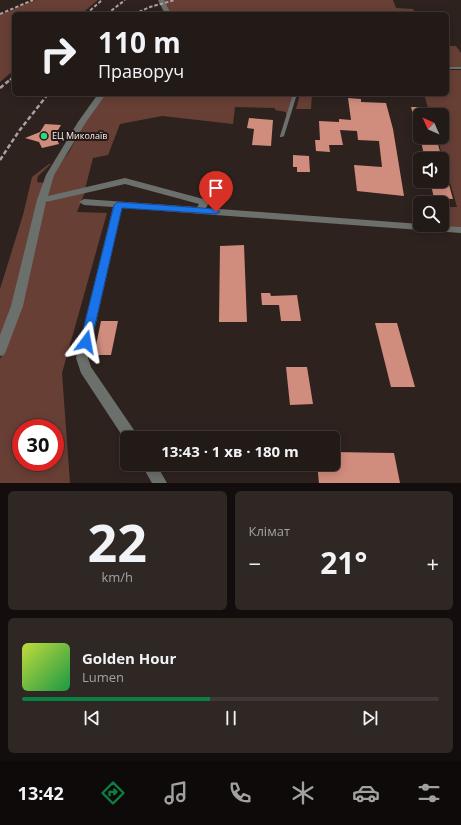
<!DOCTYPE html>
<html lang="uk">
<meta charset="utf-8">
<style>
body{margin:0;font-family:"Open Sans",sans-serif;background:#2e2724;color:#f1f3f6;height:100vh;display:flex;flex-direction:column;font-size:15px;white-space:nowrap}
*{box-sizing:border-box;margin:0}
p{font-size:13px;color:#a2a1a1}
.icon{flex:none;width:22px;height:22px;fill:none;stroke:currentColor;stroke-width:2;stroke-linecap:round;stroke-linejoin:round}
.map{position:relative;height:483px;overflow:hidden}
.side{display:flex;flex-direction:column;gap:8px;padding:8px;background:#130e0d;flex:1}
.side>*{flex:none}
.banner{position:absolute;left:12px;top:12px;width:437px;height:84px;border-radius:6px;box-shadow:0 2px 10px #0003,0 0 0 1px #3f3836;background:#221a17;color:#f1f3f6;overflow:hidden}
.needle{width:26px;rotate:315deg}
.controls{position:absolute;left:413px;top:108px;display:grid;gap:8px}
.controls a{display:grid;place-items:center;width:36px;height:36px;border-radius:6px;background:#221a17;box-shadow:0 2px 10px #0003,0 0 0 1px #3f3836;font-size:20px}
.speed{position:absolute;left:12px;top:419px;display:flex;gap:8px;font-size:20px;font-weight:700;text-align:center}
.speed>*{display:grid;place-content:center;width:52px;height:52px;border-radius:50%;background:#221a17;box-shadow:0 2px 10px #0003,0 0 0 1px #3f3836;line-height:1}
.speed .limit{border:6px solid #d22;background:#fff;color:#111}
.pin{position:absolute;display:grid;place-items:center;width:34px;height:34px;color:#fff;margin:-41px -17px;border-radius:50% 50% 50% 0;rotate:-45deg;box-shadow:0 0 4px #0007}
.pin .icon{rotate:45deg}
.me{position:absolute;width:44px;margin:-22px;rotate:13deg;stroke-linejoin:round;filter:drop-shadow(0 0 3px #0008)}
.turn{display:flex;align-items:center;gap:14px;height:84px;padding:0 20px;font-size:18px}
.turn .icon{width:52px;height:52px;stroke-width:2.5}
.turn b{display:block;font-size:28px;line-height:34px}
.big{font-size:30px;font-weight:700;line-height:1.1}
.side .tile{flex:1;display:flex;flex-direction:column;justify-content:center;gap:6px;min-width:0;padding:0 14px;border-radius:6px;background:#2e2724}
.side .dial{align-items:center;gap:0}
.dial b{font-size:52px;line-height:1}
.song{display:flex;align-items:center;gap:12px}
.cover{width:48px;height:48px;border-radius:6px;background:linear-gradient(135deg,hsl(70 70% 55%),hsl(140 70% 35%))}
.played{height:4px;border-radius:2px;background:linear-gradient(90deg,#0b8043 45%,#3f3836 45%)}
.keys{display:flex;justify-content:space-around;direction:ltr}
.heat{display:flex;justify-content:space-between;align-items:center;font-size:22px;direction:ltr}
.side .tiles{flex:1;display:grid;gap:8px;grid-template-columns:1fr 1fr}
.tile:last-child{grid-column:span 2}
.trip{position:absolute;left:120px;top:431px;width:220px;height:40px;border-radius:6px;background:#221a17;box-shadow:0 2px 10px #0003,0 0 0 1px #3f3836;font-weight:700;line-height:40px;text-align:center}
.tabs{display:flex;height:64px;justify-content:space-around;align-items:center;background:#0e0a09;color:#a2a1a1}
.tabs .icon{width:28px;height:28px}
.tabs .on{color:#0b8043}
.tabs b{font-size:18px;color:#f1f3f6}
.map>svg:first-child{display:block}
.green{fill:#673f35;fill-rule:evenodd}
.building{fill:#d08c7c}
.lines{fill:none;stroke-linecap:round;stroke-linejoin:round}
.service{fill:#6b706c;fill-rule:evenodd}
.minor{fill:#6b706c;fill-rule:evenodd}
.rail-far1{stroke:#aba19f;stroke-width:2;stroke-dasharray:3.5 2;stroke-linecap:butt}
.rail{stroke:#aba19f;stroke-width:2.5;stroke-dasharray:4.5 2.5;stroke-linecap:butt}
.route{fill:#1a73e8;stroke:#114b97}
.poi-dot{fill:#2bd884;stroke:#241916;stroke-width:1.5}
.labels{text-anchor:middle;stroke-width:4;stroke-linejoin:round;paint-order:stroke}
.far-poi-label{font-size:9px;fill:#f8f0ee;stroke:#241916;text-anchor:start}
</style>
<div class="map">
<svg width="461" height="483" viewBox="0 0 461 483">
<rect width="100%" height="100%" fill="#2e221f"/>
<path class="green" d="M35,0H98L81,14H14V70L0,82V15Z
M162,0H393L396,8L413,9L416,14H169Z
M447,46H456L461,53V68H447Z
M447,70H461V230L425,225H442V207H457L437,137H442V115H430L424,94H447Z
M105,94H296L291,114L286,115V112L275,110V108L235,107L233,124L162,116L120,124L108,155L93,158L85,189L47,197L52,175L69,152L85,122Z
M300,94H312L311,109H296Z
M49,164H51L38,176L37,182L45,183L17,294L0,344V289L23,215L32,177Z
M85,192L77,212L107,213L62,373L70,483H0V359L8,344L44,204L50,200ZM21,428H55V462H21Z"/>
<path class="building" d="M348,98L361,99V102L386,103L393,129L404,196L357,191L354,165L382,167L379,141L358,140L357,131L340,130L343,145H329L330,152L316,151L315,140H320L319,121L339,122V119L351,120Z
M411,107H422L425,115H420V131H418Z
M249,118L273,120L271,146L252,145L254,129L247,128Z
M45,124L61,125L55,135L59,144L42,148L39,142L25,138L40,132Z
M420,137H436L442,159H425Z
M293,155L309,156L310,172H297V167H293Z
M430,181H448L453,199L434,198Z
M244,245L247,322H219L220,246Z
M261,293H270L271,296L297,295L301,321H281L279,305H262Z
M101,321H118L111,355H94Z
M375,323H397L415,387H391Z
M286,367H307L313,404L290,405Z
M333,452L394,453L400,483H319L317,464H333Z"/>
<g class="lines">
<path class="service" d="M447,67H461V69H447Z
M293,94H297L284,136L282,137H280V136Z"/>
<path class="minor" d="M158,0H164L171,14H165Z
M98,94H106L86,122L54,175L48,196L125,178L207,200L209,202L206,208L420,224V225L461,227V233L122,208L88,358L91,367L136,433L138,438H127V443L81,373L76,358L113,207L84,205L79,202L84,199L197,207L199,204L125,184L46,202L23,306L6,351L4,355L0,356V335L11,306L37,200L46,175L78,122Z
M141,464H156L167,483H152Z"/>
<path class="rail-far1" d="M0,14L33,0
M86,14L102,0
M107,14L125,0
M134,14L150,7L175,0
M10,80L14,76"/>
<path class="rail" d="M0,88L11,79
M0,160L19,131L48,94"/>
</g>
<path class="route" d="M118,202L216,209L220,212L216,214L122,208L91,342L90,346L86,347L82,346L80,342L114,205Z"/>
<circle class="poi-dot" cx="44" cy="136" r="4"/>
<g class="labels">
<g class="far-poi-label">
<text x="52" y="139">ЕЦ Миколаїв</text>
</g>
</g>
</svg>
<div class="controls">
<a><svg class="needle" viewBox="-14 -14 28 28"><path d="M0-13l5 13h-10z" fill="#e53935"/><path d="M0 13l5-13h-10z" fill="#a2a1a1"/></svg></a>
<a><svg class="icon" aria-label="sound" viewBox="0 0 24 24"><path d="M4 9h4l5-4v14l-5-4H4zM17 9q2 3 0 6"/></svg></a>
<a><svg class="icon" aria-label="search" viewBox="0 0 24 24"><circle cx="10" cy="10" r="6"/><path d="M15 15l6 6"/></svg></a>
</div>
<div class="speed"><div class="limit">30</div></div>
<div class="pin" style="left:216px;top:212px;background:#d93025"><svg class="icon" aria-label="arrive" viewBox="0 0 24 24"><path d="M6 21V4h12l-3 4 3 4H6"/></svg></div>
<svg class="me" style="left:86px;top:342px" viewBox="-20 -20 40 40"><path d="M0-17L14 15 0 8-14 15z" fill="#1a73e8" stroke="#fff" stroke-width="4"/></svg>
<div class="trip">13:43 · 1 хв · 180 m</div>
<div class="banner">
<div class="turn"><svg class="icon" aria-label="right" viewBox="0 0 24 24"><path d="M7 20v-9h11M14 6l5 5-5 5"/></svg><div><b>110 m</b>Праворуч</div></div>
</div>
</div>
<section class="side">
<div class="tiles">
<div class="tile dial"><b>22</b><p>km/h</p></div>
<div class="tile"><p>Клімат</p>
<div class="heat"><a>−</a><b class="big">21°</b><a>+</a></div>
</div>
<div class="tile">
<div class="song"><i class="cover"></i><div><b>Golden Hour</b><p>Lumen</p></div></div>
<div class="played"></div>
<div class="keys"><svg class="icon" aria-label="previous" viewBox="0 0 24 24"><path d="M18 5L8 12l10 7zM5 5v14"/></svg><svg class="icon" aria-label="pause" viewBox="0 0 24 24"><path d="M8 5v14M16 5v14"/></svg><svg class="icon" aria-label="next" viewBox="0 0 24 24"><path d="M6 5l10 7-10 7zM19 5v14"/></svg></div>
</div>
</div>
</section>
<nav class="tabs">
<b>13:42</b>
<svg class="icon on" aria-label="directions" viewBox="0 0 24 24"><path d="M12 3l9 9-9 9-9-9zM9 14v-3h6M13 9l2 2-2 2"/></svg>
<svg class="icon" aria-label="music" viewBox="0 0 24 24"><path d="M9 18V5l10-2v13"/><circle cx="6" cy="18" r="3"/><circle cx="16" cy="16" r="3"/></svg>
<svg class="icon" aria-label="phone" viewBox="0 0 24 24"><path d="M5 4h4l2 5-3 2q2 4 5 5l2-3 5 2v4C11 20 4 13 5 4z"/></svg>
<svg class="icon" aria-label="climate" viewBox="0 0 24 24"><path d="M12 3v18M4 7l16 10M4 17L20 7"/></svg>
<svg class="icon" aria-label="car" viewBox="0 0 24 24"><path d="M5 17H2v-5l4-1 3-4h7l3 4 3 1v5h-3M9 17h6M6 11h13"/><circle cx="7" cy="17" r="2"/><circle cx="17" cy="17" r="2"/></svg>
<svg class="icon" aria-label="filters" viewBox="0 0 24 24"><path d="M4 7h16M4 17h16"/><circle cx="9" cy="7" r="2"/><circle cx="15" cy="17" r="2"/></svg>
</nav>
